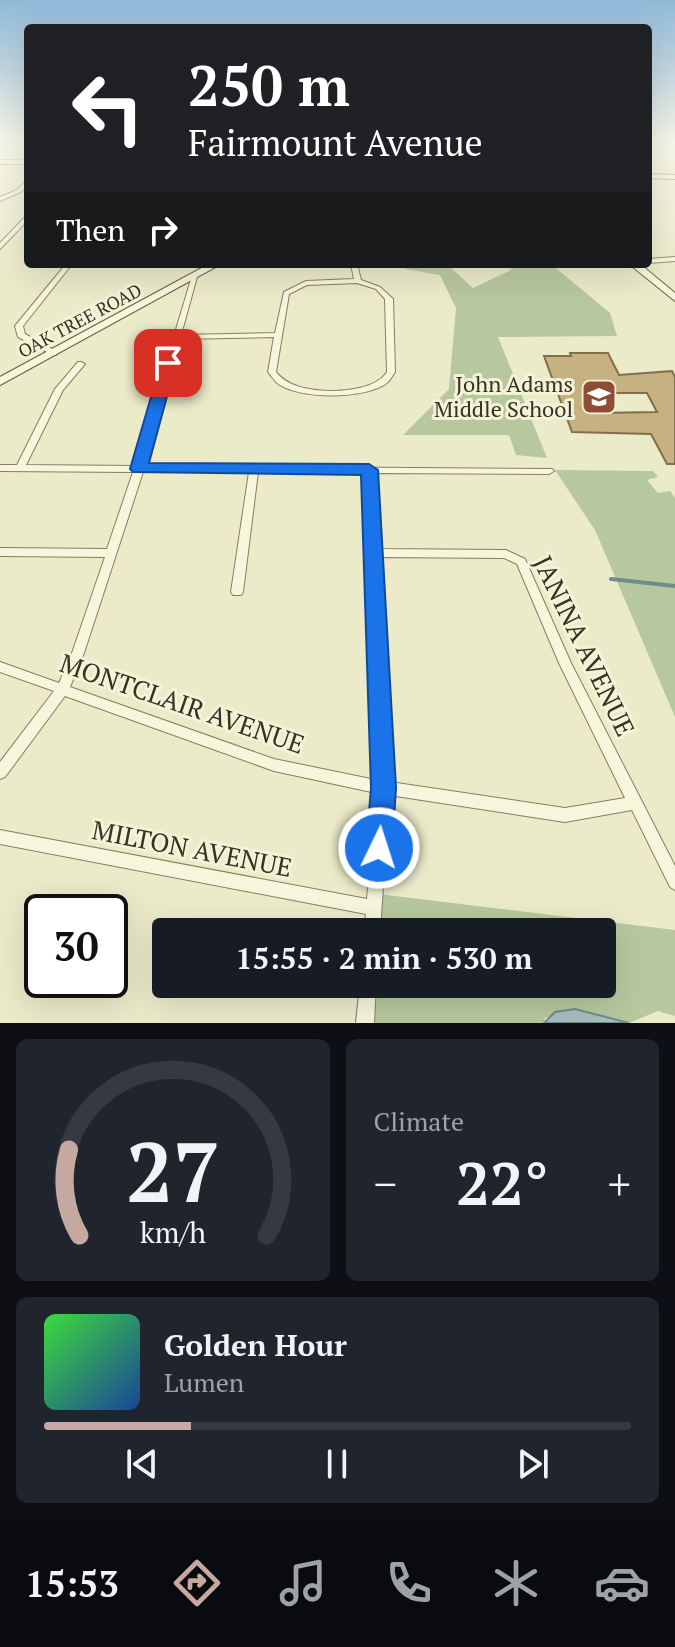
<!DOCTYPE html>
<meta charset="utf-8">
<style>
body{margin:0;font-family:"PT Serif",serif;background:#20242c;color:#f1f3f6;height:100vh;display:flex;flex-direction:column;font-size:30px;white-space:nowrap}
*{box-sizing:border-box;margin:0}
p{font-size:26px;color:#9ea1a6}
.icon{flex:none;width:44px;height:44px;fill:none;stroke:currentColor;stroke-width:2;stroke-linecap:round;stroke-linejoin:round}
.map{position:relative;height:1023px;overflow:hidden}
.sheet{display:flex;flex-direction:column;gap:16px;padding:16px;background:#0d0f14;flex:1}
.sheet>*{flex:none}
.hud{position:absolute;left:24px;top:24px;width:628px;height:244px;border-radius:8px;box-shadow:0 8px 32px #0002;background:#202124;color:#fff;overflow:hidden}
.speed{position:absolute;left:24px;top:894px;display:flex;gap:16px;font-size:40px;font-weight:700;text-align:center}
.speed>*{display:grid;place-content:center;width:104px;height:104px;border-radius:50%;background:#171b24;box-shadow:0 8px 32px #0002;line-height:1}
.speed .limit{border:4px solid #111;border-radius:12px;background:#fff;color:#111}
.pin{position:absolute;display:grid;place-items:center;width:68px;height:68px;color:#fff;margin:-34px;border-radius:16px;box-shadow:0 4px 12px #0006}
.me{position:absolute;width:88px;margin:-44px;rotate:4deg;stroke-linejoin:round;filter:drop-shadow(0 0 6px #0008)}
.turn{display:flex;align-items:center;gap:28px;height:168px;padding:0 32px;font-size:36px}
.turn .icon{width:104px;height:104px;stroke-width:2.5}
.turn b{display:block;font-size:56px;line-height:68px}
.then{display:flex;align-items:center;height:76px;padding:0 32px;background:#0003;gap:16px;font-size:30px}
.big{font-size:60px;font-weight:600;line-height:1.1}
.sheet .card{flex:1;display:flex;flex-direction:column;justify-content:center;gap:12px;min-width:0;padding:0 28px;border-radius:12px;background:#20242c}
.sheet .dial{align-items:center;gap:0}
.dial svg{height:208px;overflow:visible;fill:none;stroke:#363941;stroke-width:7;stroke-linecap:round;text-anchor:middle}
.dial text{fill:#f1f3f6;stroke:none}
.song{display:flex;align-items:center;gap:24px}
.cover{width:96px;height:96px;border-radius:12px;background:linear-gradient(135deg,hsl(120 70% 55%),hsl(220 70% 35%))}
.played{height:8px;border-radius:4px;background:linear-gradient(90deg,#c5a89f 25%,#363941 25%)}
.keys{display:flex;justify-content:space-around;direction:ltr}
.heat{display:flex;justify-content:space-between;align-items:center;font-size:44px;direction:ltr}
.sheet .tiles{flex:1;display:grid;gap:16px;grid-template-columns:1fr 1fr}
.card:last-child{grid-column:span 2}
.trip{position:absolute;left:152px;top:918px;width:464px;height:80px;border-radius:8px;background:#171b24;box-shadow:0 8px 32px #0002;font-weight:600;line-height:80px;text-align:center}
.menu{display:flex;height:128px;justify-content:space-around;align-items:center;background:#090b0e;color:#9ea1a6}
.menu .icon{width:56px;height:56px}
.menu .on{color:#c5a89f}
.menu b{font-size:36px;color:#f1f3f6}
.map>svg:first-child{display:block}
.green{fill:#b7c89e}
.water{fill:#a9bfbf;stroke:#708c8d;stroke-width:2}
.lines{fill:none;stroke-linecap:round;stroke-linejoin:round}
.stream{stroke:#708c8d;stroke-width:4}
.building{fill:#c5b182;stroke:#826f47;stroke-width:2;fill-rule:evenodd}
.street-casing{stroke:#867e5f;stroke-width:2}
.secondary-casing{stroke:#685f42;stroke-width:2}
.street{fill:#f6f6dc;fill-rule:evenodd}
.secondary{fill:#f6f6dc;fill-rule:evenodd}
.route{fill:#1a73e8;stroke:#114b97;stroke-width:2}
.labels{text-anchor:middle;stroke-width:6;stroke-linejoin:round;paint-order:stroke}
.far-street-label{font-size:18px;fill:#373221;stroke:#f3f3d8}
.poi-label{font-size:22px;fill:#373221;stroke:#f3f3d8;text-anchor:end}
.near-street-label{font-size:26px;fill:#373221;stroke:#f3f3d8}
</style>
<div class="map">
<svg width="675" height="1023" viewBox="0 0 675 1023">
<rect width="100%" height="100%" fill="#ebeac9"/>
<path class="green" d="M403,264H447L473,288L511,270L512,264H551L610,313L617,336L498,337L547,458L516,455L509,435H403L449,389L456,308L440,275L405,269Z
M555,470L653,471L658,477L647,480L658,493L670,491L675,498V717L595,530Z
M370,893L675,930V1016L658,1011L629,1023L575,1009L545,1018L544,1023H355L359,984H602V932H366Z"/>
<path class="water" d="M575,1009L629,1023H544L555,1012Z"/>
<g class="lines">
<path class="stream" d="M611,579L675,586"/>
</g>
<path class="building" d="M570,353H608L619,375L672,371L675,377V464H667L651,434L572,432L544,356H571ZM588,393H647L657,412L597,413Z"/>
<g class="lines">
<defs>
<path id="street" d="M0,160H28V164H0Z
M28,179V184L21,192L0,201V197L17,190Z
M28,214V220L0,249V243Z
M675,257V261L648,263V259Z
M66,264H72L23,326L25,334L56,351V355H53L18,337L15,326Z
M351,264H357L361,280L380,287L393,299L395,372C393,375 390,380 388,382C367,400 296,400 276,382C275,381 269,373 268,372L274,337L180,339L145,466L552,469L554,471L549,474L374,473L378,549L506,550L525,559L571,663L675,866V890L670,887L632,810L565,822L389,795L380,932H364L366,914L0,844V830L367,899L376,793L274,771L65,696L5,777L0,779V762L54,691L0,672V662L59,683L72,653L105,557L0,556V548L107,549L133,472L0,471V465H17L55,389L78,362H81L85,364L63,390L26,465L135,466L192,276L197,277L181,335L275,333L284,292L306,281L354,279ZM357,283L376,289L385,299L387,372C373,394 319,394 297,386C288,383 282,379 276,372L289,294L307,285ZM143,472H249L231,592L233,595H241L243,592L258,472L364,473L376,780L274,759L70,687L84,653ZM378,557L504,558L517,564L559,663L625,798L565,808L390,782Z
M360,984H376L374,1023H356Z"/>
<path id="secondary" d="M648,174L675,175V179L648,178Z
M209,264H221L0,385V377Z
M629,264H640L675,293V301Z"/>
</defs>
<use href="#street" class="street-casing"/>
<use href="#secondary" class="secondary-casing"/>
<use href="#street" class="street"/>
<use href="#secondary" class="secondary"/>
</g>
<linearGradient id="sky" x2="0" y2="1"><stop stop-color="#8fb8d8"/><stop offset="0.5" stop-color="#f6f6e7"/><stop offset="1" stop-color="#f6f6e7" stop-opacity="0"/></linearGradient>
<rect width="675" height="285" fill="url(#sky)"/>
<path class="route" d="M168,359L176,363L149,463L369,464L378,470L396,788L392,848L388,857L379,861L369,857L366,848L371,788L361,475L133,472L130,469L161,363Z"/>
<defs>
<symbol id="school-square" viewBox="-11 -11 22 22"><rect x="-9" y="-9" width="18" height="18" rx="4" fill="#8f4d35" stroke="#f3f3d8"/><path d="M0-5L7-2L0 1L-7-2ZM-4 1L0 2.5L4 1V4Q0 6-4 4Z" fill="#fff"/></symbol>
</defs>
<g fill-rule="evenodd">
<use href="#school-square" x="579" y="377" width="40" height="40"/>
</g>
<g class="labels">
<g class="far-street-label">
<text transform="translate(80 321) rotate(-28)" y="6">OAK TREE ROAD</text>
</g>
<g class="poi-label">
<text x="573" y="392">John Adams<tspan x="573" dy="25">Middle School</tspan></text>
</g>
<g class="near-street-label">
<text transform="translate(584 646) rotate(64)" y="9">JANINA AVENUE</text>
<text transform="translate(182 704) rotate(19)" y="9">MONTCLAIR AVENUE</text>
<text transform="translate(192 849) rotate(11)" y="9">MILTON AVENUE</text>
</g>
</g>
</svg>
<div class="speed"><div class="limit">30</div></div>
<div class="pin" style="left:168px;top:363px;background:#d93025"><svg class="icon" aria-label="arrive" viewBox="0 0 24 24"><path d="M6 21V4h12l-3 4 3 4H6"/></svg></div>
<svg class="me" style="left:379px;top:848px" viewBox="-20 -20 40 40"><circle r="17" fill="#1a73e8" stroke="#fff" stroke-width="3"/><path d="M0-11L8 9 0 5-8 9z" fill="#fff"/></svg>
<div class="trip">15:55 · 2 min · 530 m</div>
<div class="hud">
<div class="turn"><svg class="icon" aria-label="left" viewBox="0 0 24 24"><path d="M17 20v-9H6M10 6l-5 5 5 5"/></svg><div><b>250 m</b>Fairmount Avenue</div></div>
<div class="then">Then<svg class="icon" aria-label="right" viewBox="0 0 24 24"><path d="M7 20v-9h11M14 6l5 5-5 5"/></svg></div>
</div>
</div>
<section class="sheet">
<div class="tiles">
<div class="card dial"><svg viewBox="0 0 100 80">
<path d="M14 69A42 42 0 1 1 86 69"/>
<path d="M14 69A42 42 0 0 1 10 36" stroke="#c5a89f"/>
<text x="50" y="56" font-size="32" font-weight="700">27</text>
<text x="50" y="72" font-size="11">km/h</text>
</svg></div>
<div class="card"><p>Climate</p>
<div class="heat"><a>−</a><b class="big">22°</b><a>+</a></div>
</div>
<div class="card">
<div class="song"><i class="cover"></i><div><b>Golden Hour</b><p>Lumen</p></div></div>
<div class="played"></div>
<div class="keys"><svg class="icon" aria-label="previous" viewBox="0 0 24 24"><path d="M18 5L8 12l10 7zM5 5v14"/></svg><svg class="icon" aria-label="pause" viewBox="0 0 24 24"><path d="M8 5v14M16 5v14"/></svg><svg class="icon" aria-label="next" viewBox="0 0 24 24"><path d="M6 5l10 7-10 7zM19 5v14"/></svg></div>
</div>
</div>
</section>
<nav class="menu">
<b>15:53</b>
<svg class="icon on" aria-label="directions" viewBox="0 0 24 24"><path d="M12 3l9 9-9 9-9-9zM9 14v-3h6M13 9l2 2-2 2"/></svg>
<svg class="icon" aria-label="music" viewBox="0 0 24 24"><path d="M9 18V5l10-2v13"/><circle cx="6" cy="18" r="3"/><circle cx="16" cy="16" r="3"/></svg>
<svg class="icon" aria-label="phone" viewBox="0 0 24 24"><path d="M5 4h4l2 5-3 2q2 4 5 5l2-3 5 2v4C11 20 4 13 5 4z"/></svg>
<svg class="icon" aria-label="climate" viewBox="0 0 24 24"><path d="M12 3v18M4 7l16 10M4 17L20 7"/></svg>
<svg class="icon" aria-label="car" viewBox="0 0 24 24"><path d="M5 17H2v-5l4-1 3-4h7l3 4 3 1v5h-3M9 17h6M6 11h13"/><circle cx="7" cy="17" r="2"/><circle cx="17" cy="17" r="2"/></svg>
</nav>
